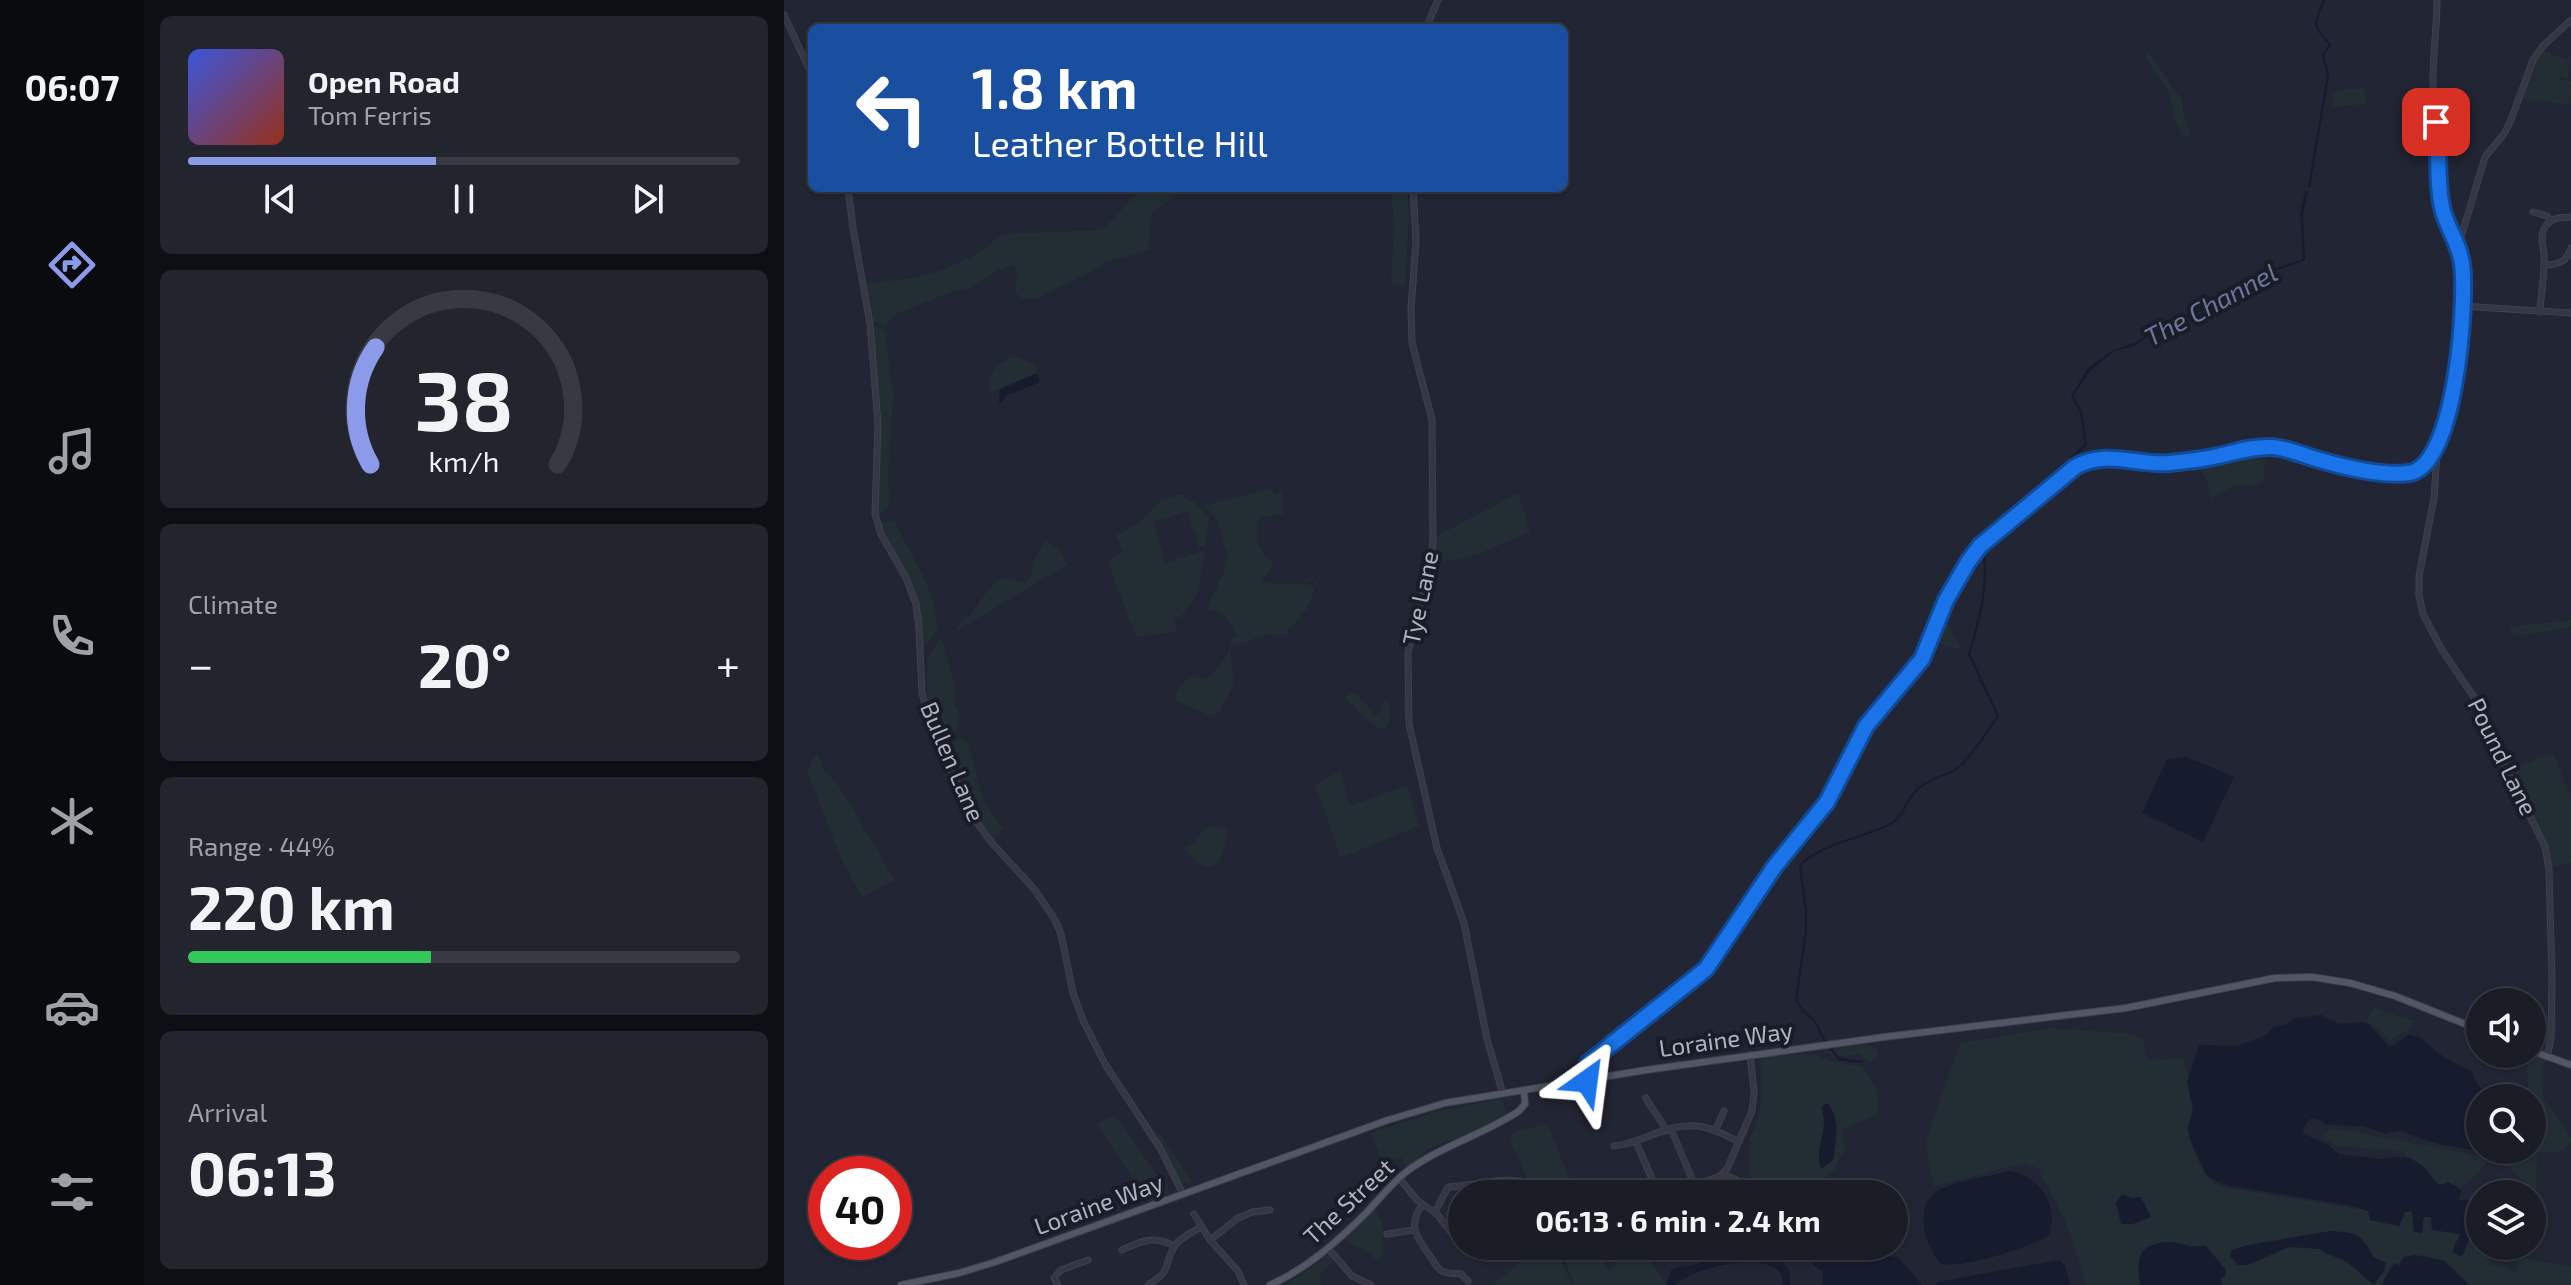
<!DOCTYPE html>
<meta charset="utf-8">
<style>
body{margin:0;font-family:"Exo 2",sans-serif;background:#23252e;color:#f1f3f6;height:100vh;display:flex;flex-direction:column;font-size:30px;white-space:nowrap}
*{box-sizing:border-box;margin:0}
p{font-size:26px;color:#9fa1a7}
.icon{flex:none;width:44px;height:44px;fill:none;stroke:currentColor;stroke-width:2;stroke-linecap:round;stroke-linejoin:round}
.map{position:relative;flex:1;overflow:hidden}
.side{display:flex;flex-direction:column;gap:16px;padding:16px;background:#0e0f15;width:640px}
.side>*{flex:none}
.guide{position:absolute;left:24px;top:24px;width:760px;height:168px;border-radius:12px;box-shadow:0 2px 6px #0004,0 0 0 2px #383a43;background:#1a4fa0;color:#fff;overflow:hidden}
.buttons{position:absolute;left:1682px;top:988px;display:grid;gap:16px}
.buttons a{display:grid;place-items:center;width:80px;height:80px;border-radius:50%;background:#1a1c26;box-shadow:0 2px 6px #0004,0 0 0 2px #383a43;font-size:40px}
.speed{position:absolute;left:24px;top:1156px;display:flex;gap:16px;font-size:40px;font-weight:700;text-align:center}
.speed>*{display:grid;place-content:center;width:104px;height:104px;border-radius:50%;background:#1a1c26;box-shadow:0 2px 6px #0004,0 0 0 2px #383a43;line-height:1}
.speed .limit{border:12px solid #d22;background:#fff;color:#111}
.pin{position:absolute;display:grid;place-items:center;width:68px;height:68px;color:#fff;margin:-34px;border-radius:16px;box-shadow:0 4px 12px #0006}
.me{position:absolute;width:88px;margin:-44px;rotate:31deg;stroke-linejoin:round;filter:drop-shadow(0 0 6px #0008)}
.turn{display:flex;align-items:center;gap:28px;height:168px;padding:0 32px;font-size:36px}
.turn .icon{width:104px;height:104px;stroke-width:2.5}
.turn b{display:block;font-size:56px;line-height:68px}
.big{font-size:60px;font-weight:700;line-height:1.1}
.side .tile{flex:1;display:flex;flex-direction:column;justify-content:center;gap:12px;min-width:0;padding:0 28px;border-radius:12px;background:#23252e}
.side .dial{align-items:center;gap:0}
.dial svg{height:208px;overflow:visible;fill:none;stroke:#383a43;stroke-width:7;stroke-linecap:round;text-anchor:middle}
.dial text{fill:#f1f3f6;stroke:none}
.song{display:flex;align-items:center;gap:24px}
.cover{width:96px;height:96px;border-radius:12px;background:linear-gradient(135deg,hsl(230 70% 55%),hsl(10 70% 35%))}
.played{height:8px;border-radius:4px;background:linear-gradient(90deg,#8c9be9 45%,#383a43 45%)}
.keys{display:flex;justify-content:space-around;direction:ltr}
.heat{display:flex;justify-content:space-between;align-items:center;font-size:44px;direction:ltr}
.charge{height:12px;border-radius:6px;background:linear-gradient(90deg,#34c759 44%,#383a43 0)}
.trip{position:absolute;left:664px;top:1180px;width:460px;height:80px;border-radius:40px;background:#1a1c26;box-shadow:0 2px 6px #0004,0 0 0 2px #383a43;font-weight:700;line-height:80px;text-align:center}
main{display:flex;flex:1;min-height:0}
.tab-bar{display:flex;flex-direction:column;width:144px;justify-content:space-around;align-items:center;background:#0a0b0f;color:#9fa1a7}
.tab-bar .icon{width:56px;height:56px}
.tab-bar .current{color:#8c9be9}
.tab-bar b{font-size:36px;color:#f1f3f6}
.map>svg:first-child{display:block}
.green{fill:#232e34}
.water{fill:#171b2e}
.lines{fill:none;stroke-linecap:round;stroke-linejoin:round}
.stream{stroke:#171b2e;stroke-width:2}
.river{stroke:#171b2e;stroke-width:8}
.minor-casing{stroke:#3e414d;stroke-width:7}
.major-casing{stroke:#3e414d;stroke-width:8}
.minor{stroke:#353844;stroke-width:5}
.major{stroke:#535664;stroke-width:6}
.route-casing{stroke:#114b97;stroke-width:20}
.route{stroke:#1a73e8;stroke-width:14}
.labels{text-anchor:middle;stroke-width:8;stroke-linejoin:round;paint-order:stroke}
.street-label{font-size:24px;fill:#afb2c1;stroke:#1a1d28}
.water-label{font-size:26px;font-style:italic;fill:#6c769b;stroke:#1a1d28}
</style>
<main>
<nav class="tab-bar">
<b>06:07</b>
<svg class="icon current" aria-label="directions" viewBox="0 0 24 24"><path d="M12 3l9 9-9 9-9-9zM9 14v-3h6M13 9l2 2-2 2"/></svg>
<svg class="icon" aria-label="music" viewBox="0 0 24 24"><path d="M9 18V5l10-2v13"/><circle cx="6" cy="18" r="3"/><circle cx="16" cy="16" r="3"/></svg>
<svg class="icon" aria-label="phone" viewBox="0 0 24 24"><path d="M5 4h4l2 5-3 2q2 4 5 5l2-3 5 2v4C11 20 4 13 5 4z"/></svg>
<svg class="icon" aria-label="climate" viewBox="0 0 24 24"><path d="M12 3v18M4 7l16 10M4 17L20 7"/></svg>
<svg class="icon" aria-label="car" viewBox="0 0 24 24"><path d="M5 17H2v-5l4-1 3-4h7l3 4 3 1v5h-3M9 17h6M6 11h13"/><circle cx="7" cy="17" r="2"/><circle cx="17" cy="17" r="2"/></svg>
<svg class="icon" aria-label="filters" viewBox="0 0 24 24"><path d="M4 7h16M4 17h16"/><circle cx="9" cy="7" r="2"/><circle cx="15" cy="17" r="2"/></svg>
</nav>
<section class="side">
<div class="tile">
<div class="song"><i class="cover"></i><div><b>Open Road</b><p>Tom Ferris</p></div></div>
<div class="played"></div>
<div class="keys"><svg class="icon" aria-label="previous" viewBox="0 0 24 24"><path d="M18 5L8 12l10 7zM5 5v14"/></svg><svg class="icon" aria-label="pause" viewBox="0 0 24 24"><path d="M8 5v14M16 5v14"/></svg><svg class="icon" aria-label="next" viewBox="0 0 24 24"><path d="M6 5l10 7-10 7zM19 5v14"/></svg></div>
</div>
<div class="tile dial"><svg viewBox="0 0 100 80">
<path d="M14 69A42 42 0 1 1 86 69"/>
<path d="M14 69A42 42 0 0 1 16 24" stroke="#8c9be9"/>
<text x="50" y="56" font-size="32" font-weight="700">38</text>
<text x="50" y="72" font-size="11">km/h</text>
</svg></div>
<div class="tile"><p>Climate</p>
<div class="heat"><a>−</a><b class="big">20°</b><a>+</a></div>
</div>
<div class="tile"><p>Range · 44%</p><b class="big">220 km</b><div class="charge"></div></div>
<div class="tile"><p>Arrival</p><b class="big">06:13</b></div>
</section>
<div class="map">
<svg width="1787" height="1285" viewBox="0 0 1787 1285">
<rect width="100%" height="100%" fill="#222533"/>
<path class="green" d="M1757,50L1786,61L1784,79L1776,76L1775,80L1787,81L1785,105L1736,98L1749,69L1747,68Z
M1365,52L1399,102V113L1406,135L1403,137L1398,135L1389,116V105L1383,90L1361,57Z
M1580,88L1582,104L1549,107L1548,91Z
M358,188H401L368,212L364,244L367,250L318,263L319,266L252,299H240L231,293L233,271L230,264L215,270L186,288L170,291L110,315L100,327L87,320L82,284L127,278L156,271L189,256L219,234L318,230Z
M607,188H623L625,217L621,287L607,283L610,225Z
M87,325L101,331L109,398L104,475L106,506L95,515L92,488L95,430Z
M234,357L250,364L253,373L205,394C203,373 213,360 234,357Z
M1455,456L1482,459L1479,471L1482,481L1472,485H1451L1426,499L1423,479L1413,465Z
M487,488L490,495L498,490L499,515L482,516L473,522L474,546L490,564L476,583L519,584L522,579H530L535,585L533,587L529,580L522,581V585H528L531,590L522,610L501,635C478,631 469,642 447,645L446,639L452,637C448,621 440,610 423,611L424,605L441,570L440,565L445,554L439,542L434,522L421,506Z
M734,493L746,532L692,555L650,564L651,537Z
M397,494L404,496L398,497L412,503L425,517L421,547H414L411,529H408L403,511L370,522L381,563L421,550L415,591L397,617L391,618L392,632L352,637L323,560L340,552L331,536L355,522L377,500Z
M110,521C130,561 148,582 154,628L139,649L132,595L96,523Z
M261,540L274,548L283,565L172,631C175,621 182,620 189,612C196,603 205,584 216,579C223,576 234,581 241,583L247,577L249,563Z
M1159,620L1162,621L1178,650L1152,643Z
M1787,620V627L1729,636L1725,627Z
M157,637L171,686L170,703L175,716L174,728L160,746C152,731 143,707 143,691C142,679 144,670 143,658Z
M446,646L450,684L436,711L424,715L391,700C393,689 398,682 408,677C412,678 418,680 421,679C431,675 443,656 446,646Z
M568,693L575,696L590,714L596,713L600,701H603C608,710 607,722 600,730C584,724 575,712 563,699L562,696Z
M177,738L185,744C192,773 196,810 222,829L218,830L211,840L197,825L161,748Z
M33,752L39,769L53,783L111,880L78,897L56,856L23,771Z
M1770,753L1787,801V862L1768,867L1765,850L1727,768Z
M557,770L566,806L623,785L635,826L557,858L531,785Z
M423,826L443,828C444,844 440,859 427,868L414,863L399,848L413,842L412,839Z
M1590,1008L1631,1021L1624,1030L1606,1041L1582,1020Z
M1266,1028L1348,1034L1359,1040L1364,1061L1399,1058C1405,1082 1414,1106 1403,1129C1411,1151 1415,1178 1438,1187L1584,1211L1586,1220L1615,1226L1621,1212L1628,1211L1630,1216L1628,1230L1641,1216L1647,1217L1648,1230L1676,1234L1670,1248L1680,1254L1687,1232L1693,1230L1696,1223V1246H1710L1705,1250L1706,1266C1714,1263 1726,1268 1732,1273L1737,1246H1741V1258L1787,1267V1285H1685C1669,1265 1647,1251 1620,1257V1255L1602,1285H1302L1284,1227L1254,1168L1239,1163L1150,1187L1141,1142L1176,1043Z
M1080,1044C1087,1047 1095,1047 1095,1056L1092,1060L1084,1061L1075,1054L1050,1057L1045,1052L1050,1049Z
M1029,1054L1047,1061L1078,1067C1090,1079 1095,1097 1094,1114L1059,1129L1060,1150L1050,1170L1020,1194H966V1136L969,1134C979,1107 979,1085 976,1056Z
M1737,1054H1745L1764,1061L1760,1062L1758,1070L1760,1078L1758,1096L1787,1137V1142L1780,1151L1753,1153L1752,1194H1742L1743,1186L1722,1164L1713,1161L1723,1150H1748V1098H1745L1742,1056Z
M718,1099L724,1116L674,1139L672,1138C662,1143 651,1143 642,1151C635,1157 631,1163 622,1168L617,1157L599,1163L587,1133L651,1112Z
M331,1115L385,1192L364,1201L313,1124Z
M763,1124L792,1194H750L725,1138L731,1132Z
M1546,1129C1575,1131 1603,1139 1632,1144C1656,1147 1680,1153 1705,1160L1693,1174L1675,1189L1672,1186L1653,1184L1632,1161L1622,1157L1620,1151L1552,1146L1537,1138Z
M367,1130L376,1133L409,1183L397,1184L379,1148Z
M591,1207L600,1230L598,1258L593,1261L581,1250L564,1243L561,1239Z
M760,1246H770L788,1285H706Z
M773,1246H813L824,1271L846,1249L856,1248L883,1285H792Z
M545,1254L550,1261L536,1274L535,1280L538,1285H500L519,1274Z"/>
<path class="water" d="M1521,191H1524L1519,214L1521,260L1465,281L1456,287L1444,302L1423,308L1366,334L1351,346L1330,351L1307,370L1289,396L1298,412L1303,445L1252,494L1213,522L1202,538L1198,539L1212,520L1258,486L1301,443L1296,413L1287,396L1304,368L1329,350L1353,342L1364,333L1422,305L1443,299L1453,285L1465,277L1519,259L1516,214Z
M253,373L256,381L254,383L222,396L217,403L215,402L216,389Z
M1403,757L1450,777L1419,842L1358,813L1383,759Z
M1538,1015L1555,1024L1577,1022L1584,1024L1605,1046L1610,1045L1624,1035L1635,1037L1661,1058L1688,1072C1690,1083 1701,1095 1712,1098H1696V1150H1710L1708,1151C1681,1151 1640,1142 1616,1130L1601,1134L1580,1126L1543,1125L1531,1118L1526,1119L1519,1128L1520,1134L1544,1145L1555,1154L1597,1159L1614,1157L1626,1158L1640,1167L1653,1183L1658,1185L1663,1182L1672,1186L1677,1191L1675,1200L1696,1201V1223L1693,1230L1687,1232L1678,1257L1668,1252L1676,1234L1648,1230L1647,1217H1640L1638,1233L1630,1232L1628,1211L1621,1212L1615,1226L1586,1220L1584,1211L1568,1206L1441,1185L1423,1176L1405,1137L1404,1127L1409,1110L1403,1082L1415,1045L1453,1046L1482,1035L1489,1027L1501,1025L1510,1018Z
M1043,1103C1057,1118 1052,1141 1049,1160L1037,1169C1031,1153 1040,1136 1040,1121C1040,1116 1038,1111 1038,1106Z
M1226,1171C1257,1176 1275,1207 1265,1235C1250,1246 1172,1271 1156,1263C1140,1243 1127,1202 1159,1188C1177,1180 1207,1176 1226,1171Z
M1338,1194L1348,1198L1357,1197L1367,1217L1349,1224H1337L1332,1203Z
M1546,1231C1573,1233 1576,1231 1589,1257L1602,1263L1600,1271L1590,1285C1581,1279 1568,1264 1559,1260C1551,1256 1542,1255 1536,1249L1505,1247L1464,1265H1454L1446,1256L1448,1250L1464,1245Z
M1390,1242L1405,1246H1422L1442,1270V1275L1437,1279L1439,1285H1356C1351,1253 1357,1242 1390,1242Z
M1008,1246H1010L1001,1255L999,1262L1006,1272V1285H999C1002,1245 909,1266 892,1285H883C900,1257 970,1247 998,1261Z
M1033,1246H1067L1115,1258L1138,1285H1039V1272L1029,1265L1028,1252Z
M1630,1255L1661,1261L1685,1285H1597L1610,1263L1615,1265L1620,1257Z
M1275,1260L1281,1265L1286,1285H1152L1154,1282L1169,1279Z"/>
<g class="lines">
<path class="stream" d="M1525,187L1544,75L1539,55L1546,45C1529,23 1528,29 1540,0
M1042,1043L1030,1020L1019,1011L1012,1000L1022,932V911L1016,867C1027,848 1077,837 1098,828C1125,816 1116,805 1134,789C1145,778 1160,777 1172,769C1187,758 1203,731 1214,716L1185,654C1196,618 1205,585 1199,548
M1046,1048L1055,1059L1078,1062"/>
<path class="river" d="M886,1285L891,1272L904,1270"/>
<defs>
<path id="minor" d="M0,15L28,75
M642,28L654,0
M64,188L69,228L86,324L94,424L91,514L97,534L122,578L132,604L135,628L138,693L142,708L164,764L191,820L208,843L251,890L271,920L277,934L289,993L299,1020L321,1064L376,1148L399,1194
M629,188L632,241L627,309L628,343L648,420L649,540L646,565L624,652L625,724L653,848L680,923L703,1039L719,1094
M1749,212L1763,216L1767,221
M1671,243L1677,237L1701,157L1720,134L1727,120L1749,60L1758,47L1787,20
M1760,265C1774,265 1783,262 1787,248
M1678,306L1787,313
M1756,312C1757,293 1761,273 1760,254C1759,246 1756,237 1760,229C1765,218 1776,217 1787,217
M1653,452L1650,498L1635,576V596L1639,614L1658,650L1700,712L1710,744L1761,847L1765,869L1768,980L1767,1038L1763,1057
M803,1080L804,1063L922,969L991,866L1043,802L1082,726L1138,659L1162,600L1184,562L1196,546L1291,467C1320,450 1337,464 1367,464C1385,464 1403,461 1421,458C1443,455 1464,446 1487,447C1502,448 1518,455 1533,460C1556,466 1606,479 1629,472C1671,460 1684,301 1678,262C1674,238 1658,218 1656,193C1655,177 1656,161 1655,145C1653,123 1649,101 1649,79C1649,52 1653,26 1653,0
M862,1098C868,1111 877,1118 882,1131
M887,1129L911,1186
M931,1131L940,1111
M852,1142L869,1181
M830,1146C858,1143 884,1123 912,1126C927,1127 941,1135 955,1142
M939,1174L959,1183
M615,1178L633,1200L653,1214L670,1236L678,1238
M691,1185L693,1194
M910,1186L913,1194
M905,1188L936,1176L943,1169L968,1111L970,1092L966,1055
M638,1205C623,1225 633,1238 646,1256C649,1261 653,1268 658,1271C663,1274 671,1273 677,1274L684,1281
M651,1212L664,1187C688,1186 711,1178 736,1181
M410,1214L426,1240L454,1271L460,1285
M603,1234L630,1230
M426,1240L454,1218L468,1212L486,1210
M730,1246H731
M544,1248L568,1276L587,1285
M338,1250C357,1241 370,1235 390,1246
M274,1285L270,1278L277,1270L304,1260
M364,1285C390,1269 378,1267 390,1247C395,1238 409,1232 417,1227"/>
<path id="major" d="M1748,1051L1787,1065
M117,1285L175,1273L211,1262L604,1120L661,1103L862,1070L1100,1037L1342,1008L1491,978L1528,977L1566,983L1611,996L1696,1030
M486,1285C524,1268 554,1241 583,1212C596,1198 607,1184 622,1172C656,1146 699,1135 735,1111L741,1104L740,1091"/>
</defs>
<use href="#minor" class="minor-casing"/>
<use href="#major" class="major-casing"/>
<use href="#minor" class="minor"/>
<use href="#major" class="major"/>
</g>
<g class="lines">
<defs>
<path id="route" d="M803,1081L804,1063L922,969L991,866L1043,802L1082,726L1138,659L1162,600L1184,562L1196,546L1291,467C1321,449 1353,466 1386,463C1402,461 1418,460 1434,456C1452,452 1470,446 1488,447C1502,448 1516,454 1529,458C1555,466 1599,477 1625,473C1672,466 1683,303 1678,264C1676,244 1662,227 1658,207C1652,180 1656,150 1652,122"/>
</defs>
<use href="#route" class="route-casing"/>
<use href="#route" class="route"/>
</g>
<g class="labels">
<g class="street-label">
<text transform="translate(637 598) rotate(-78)" y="8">Tye Lane</text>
<text transform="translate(1718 757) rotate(64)" y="8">Pound Lane</text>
<text transform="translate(168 762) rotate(67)" y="8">Bullen Lane</text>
<text transform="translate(942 1040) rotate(-8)" y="8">Loraine Way</text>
<text transform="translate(565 1202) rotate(-43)" y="8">The Street</text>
<text transform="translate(315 1205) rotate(-20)" y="8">Loraine Way</text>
</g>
<g class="water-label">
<text transform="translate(1427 305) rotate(-28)" y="9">The Channel</text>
</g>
</g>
</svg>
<div class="buttons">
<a><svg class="icon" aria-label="sound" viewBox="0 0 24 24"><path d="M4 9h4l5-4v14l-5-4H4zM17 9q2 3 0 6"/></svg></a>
<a><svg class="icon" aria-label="search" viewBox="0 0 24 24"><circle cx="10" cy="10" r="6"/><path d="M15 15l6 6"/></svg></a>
<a><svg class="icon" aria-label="layers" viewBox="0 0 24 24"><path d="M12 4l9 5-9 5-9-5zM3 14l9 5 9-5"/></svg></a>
</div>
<div class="speed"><div class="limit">40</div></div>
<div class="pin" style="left:1652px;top:122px;background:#d93025"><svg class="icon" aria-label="arrive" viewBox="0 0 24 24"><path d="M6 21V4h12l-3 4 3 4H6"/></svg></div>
<svg class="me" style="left:803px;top:1081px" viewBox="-20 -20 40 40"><path d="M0-17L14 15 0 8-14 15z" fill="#1a73e8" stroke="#fff" stroke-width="4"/></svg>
<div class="trip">06:13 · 6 min · 2.4 km</div>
<div class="guide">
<div class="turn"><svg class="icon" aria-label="left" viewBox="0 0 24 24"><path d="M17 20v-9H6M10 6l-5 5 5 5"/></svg><div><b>1.8 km</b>Leather Bottle Hill</div></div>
</div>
</div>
</main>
